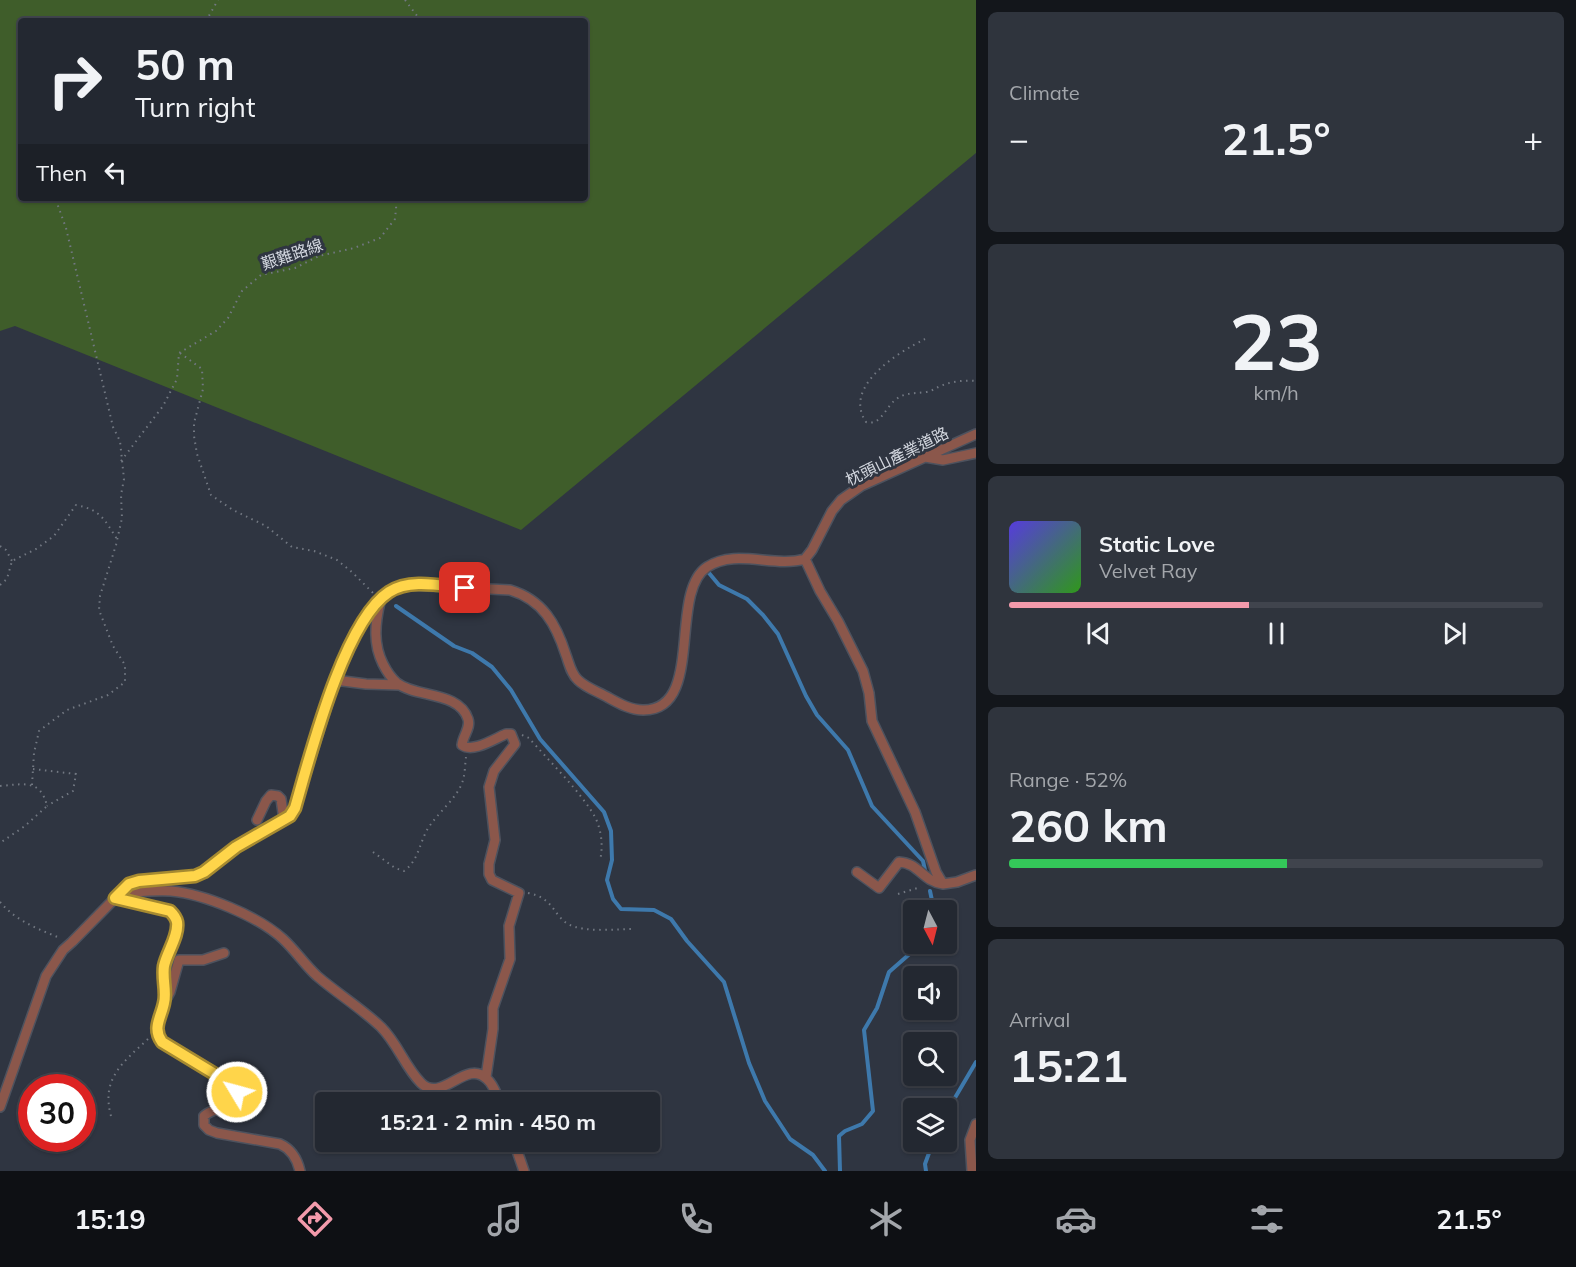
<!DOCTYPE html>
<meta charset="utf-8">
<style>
body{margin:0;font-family:Mulish,"Noto Sans TC",sans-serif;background:#2f343d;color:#f1f3f6;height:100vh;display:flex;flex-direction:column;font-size:22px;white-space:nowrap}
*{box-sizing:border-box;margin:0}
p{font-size:20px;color:#a3a6ab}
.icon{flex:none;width:33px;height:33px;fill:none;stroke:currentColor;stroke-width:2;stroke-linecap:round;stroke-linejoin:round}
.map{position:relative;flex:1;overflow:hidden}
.details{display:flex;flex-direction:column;gap:12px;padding:12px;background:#13161b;width:600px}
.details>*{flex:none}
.guide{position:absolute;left:18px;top:18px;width:570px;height:183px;border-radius:6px;box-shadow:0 2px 4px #0004,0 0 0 2px #40444d;background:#232831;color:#f1f3f6;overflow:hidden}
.needle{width:39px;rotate:173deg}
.controls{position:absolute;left:903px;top:900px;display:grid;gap:12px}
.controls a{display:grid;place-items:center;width:54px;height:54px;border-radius:6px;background:#232831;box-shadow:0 2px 4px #0004,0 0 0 2px #40444d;font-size:30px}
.speed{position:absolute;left:18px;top:1074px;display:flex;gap:12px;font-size:30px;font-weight:700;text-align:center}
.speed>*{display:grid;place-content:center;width:78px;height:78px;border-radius:50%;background:#232831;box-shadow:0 2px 4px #0004,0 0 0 2px #40444d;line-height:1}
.speed .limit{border:9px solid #d22;background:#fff;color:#111}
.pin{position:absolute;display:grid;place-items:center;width:51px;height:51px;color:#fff;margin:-26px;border-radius:12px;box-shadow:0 3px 9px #0006}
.me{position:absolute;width:66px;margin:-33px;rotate:307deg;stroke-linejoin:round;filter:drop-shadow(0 0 4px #0008)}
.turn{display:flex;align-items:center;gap:21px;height:126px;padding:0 18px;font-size:27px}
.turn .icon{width:78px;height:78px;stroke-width:2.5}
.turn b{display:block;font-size:42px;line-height:51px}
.then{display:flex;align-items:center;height:57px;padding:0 18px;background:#0003;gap:12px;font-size:22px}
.big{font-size:45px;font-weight:700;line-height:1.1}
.details .tile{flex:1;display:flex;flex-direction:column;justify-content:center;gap:9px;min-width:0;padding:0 21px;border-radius:9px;background:#2f343d}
.details .dial{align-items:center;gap:0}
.dial b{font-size:78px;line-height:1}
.song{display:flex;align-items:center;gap:18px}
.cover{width:72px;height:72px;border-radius:9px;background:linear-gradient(135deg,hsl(250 70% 55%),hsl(110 70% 35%))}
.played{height:6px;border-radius:3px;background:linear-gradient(90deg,#f39aab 45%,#40444d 45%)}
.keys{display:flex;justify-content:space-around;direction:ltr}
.heat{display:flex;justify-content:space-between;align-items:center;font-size:33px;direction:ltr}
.charge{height:9px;border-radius:4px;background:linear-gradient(90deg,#34c759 52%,#40444d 0)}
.trip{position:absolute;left:315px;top:1092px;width:345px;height:60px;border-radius:6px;background:#232831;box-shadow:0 2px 4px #0004,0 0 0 2px #40444d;font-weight:700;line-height:60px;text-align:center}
.tab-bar{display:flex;height:96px;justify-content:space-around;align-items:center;background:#0e1014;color:#a3a6ab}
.tab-bar .icon{width:42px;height:42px}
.tab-bar .current{color:#f39aab}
.tab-bar b{font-size:27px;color:#f1f3f6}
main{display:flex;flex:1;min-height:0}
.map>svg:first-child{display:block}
.green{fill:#3f5d2a;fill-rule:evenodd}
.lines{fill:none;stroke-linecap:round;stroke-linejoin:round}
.stream{stroke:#3e79ac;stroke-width:4}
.minor-casing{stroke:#4d525e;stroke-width:12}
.path{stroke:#727882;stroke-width:2;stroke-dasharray:1.5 4.5;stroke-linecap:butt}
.minor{stroke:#8b574b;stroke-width:9}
.route-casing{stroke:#a68a30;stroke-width:15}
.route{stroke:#ffd54a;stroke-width:10}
.labels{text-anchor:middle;stroke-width:6;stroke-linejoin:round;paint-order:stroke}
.street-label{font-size:16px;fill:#d4d8e0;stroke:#2f3541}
</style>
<main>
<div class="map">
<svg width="976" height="1171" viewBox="0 0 976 1171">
<rect width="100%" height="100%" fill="#2f3541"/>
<path class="green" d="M0,0H976V153L521,530L15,326L0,331ZM21,21H585V198H21Z"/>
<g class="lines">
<path class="stream" d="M709,573L719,585L747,599L763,615L778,634L806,696L817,715L848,750L872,806L923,861L926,875
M396,606L454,646L472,653L492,667L511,690L540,739L604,812L611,831L612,860L607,880L613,899L621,909L654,910L671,919L687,941L724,982L749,1063L765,1101L790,1139L813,1155L825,1171
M930,891L934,910
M946,1113L976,1062
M840,1171L839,1136L845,1131L862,1124L873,1111L864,1030L877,1008L889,972L921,944
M926,1171L925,1164L933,1142"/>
<defs>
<path id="minor" d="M925,457L943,460L976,453
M805,559L820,591L838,621L863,671L869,693L872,721L915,812L936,872L943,884L957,882L976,875
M380,602C375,624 373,644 383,664C387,672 391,678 397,683C416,698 459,691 468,719C471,728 463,735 462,745C473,753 494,739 506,734H511L515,744L494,771L489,787L495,840L489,864V874L492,880L519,893L509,926L510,959L493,1008V1029L486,1077
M335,680L366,684L399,685
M257,820L266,801L271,795L278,796L281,799L284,820
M857,872L879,888L899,862C919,863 922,881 943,884
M120,893C137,892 154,890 171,891C204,894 258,916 283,939C295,950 305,965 317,976C338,994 361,1008 381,1027C398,1044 405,1067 421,1083C442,1104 466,1058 487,1079C494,1085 496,1094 500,1102
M115,898L170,911L175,917L177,930L165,965V1001L156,1031L162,1042L233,1085L237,1091L238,1098C230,1109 214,1107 204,1116V1125L209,1130L217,1133L280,1144C291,1149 297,1158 300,1171
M165,1001L170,992L179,960H203L224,953
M0,1107L46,976L63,950L72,942L129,884L139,881L195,876L204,872L235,847L289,816L295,808L335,680L361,625L374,607L389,592L407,585L510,590C543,600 556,624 566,655C569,663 571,674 578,680C586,688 599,692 609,698C620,704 631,710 643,710C705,711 668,593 707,567C736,548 773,568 805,559L812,550L832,511L841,500L861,486L976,434
M514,1142L524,1171
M972,1171L970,1140L976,1124"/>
</defs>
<use href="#minor" class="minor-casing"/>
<path class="path" d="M405,0L421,21
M206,21L218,0
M925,339C899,352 842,386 866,422C880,426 885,409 894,401C904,392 913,394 926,392C933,391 937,387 943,385C953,381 966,380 976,381
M180,353L202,369L203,389L194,423V436L197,454L211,495L233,510L266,526L292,547L314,551L337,560L353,573L374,594
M121,461L163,406L177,379L179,353L216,331L228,318L242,291L261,275L295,268L319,256L354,248L380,238L395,219L397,198
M0,546L6,550L12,561
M0,585L7,579L12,561L36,549L54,536L76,505C101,510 104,519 117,539
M522,735L529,738C548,760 584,795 596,819C602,833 603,847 600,861
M33,769L76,774L73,791L47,806
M32,785L34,753L39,731L67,710L108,695L125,682V665L113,646L99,610L100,596L116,545L122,518L121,495L124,479L120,441L113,427L66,228L57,203L62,198
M0,786C23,784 41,779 47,806L25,826L0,843
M373,852L395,868L404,871C418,861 419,845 427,830C436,814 458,798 463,780C465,773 465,764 466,757
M528,893C554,898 552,914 568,924C584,933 617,929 635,929
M898,894L921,887
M0,902C16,921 38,929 60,938
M234,1115L252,1111
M111,1116C101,1079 122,1063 148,1039"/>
<use href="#minor" class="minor"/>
</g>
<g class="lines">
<defs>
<path id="route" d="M237,1092L233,1085L162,1042C152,1028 161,1018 164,1003C167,992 162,979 164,966C167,952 179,936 177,922C176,917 173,914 170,911L115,898L129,884L139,881L195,876L204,872L236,847L290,816L295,808C310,756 344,621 389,592C410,578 442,586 465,588"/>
</defs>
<use href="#route" class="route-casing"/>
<use href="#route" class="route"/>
</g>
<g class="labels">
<g class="street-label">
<text transform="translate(292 254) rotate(-19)" y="6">艱難路線</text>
<text transform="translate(897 456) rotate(-26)" y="6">枕頭山產業道路</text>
</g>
</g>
</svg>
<div class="controls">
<a><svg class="needle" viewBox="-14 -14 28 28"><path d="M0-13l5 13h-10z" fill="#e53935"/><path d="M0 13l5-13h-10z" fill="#a3a6ab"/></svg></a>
<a><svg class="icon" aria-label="sound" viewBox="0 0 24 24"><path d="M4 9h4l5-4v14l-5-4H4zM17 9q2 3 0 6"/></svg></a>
<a><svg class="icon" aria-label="search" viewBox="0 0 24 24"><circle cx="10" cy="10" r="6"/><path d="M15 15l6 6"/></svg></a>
<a><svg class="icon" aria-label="layers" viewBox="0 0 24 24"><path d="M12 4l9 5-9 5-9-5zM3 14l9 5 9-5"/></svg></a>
</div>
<div class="speed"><div class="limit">30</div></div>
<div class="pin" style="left:465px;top:588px;background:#d93025"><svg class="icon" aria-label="arrive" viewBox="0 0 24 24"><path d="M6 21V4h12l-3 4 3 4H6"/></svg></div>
<svg class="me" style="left:237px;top:1092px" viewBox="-20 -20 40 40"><circle r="17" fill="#ffd54a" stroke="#fff" stroke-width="3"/><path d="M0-11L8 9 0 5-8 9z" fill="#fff"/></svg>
<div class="trip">15:21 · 2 min · 450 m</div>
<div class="guide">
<div class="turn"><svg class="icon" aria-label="right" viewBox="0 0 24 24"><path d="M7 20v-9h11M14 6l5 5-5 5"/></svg><div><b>50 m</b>Turn right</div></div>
<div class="then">Then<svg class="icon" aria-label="left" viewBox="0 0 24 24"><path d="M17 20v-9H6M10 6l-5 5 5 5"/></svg></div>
</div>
</div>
<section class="details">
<div class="tile"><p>Climate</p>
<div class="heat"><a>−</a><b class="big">21.5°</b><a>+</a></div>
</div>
<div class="tile dial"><b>23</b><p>km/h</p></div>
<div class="tile">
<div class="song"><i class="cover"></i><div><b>Static Love</b><p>Velvet Ray</p></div></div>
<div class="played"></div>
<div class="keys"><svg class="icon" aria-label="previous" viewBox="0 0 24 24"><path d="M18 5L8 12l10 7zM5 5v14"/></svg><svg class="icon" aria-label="pause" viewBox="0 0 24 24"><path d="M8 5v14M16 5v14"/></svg><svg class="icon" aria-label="next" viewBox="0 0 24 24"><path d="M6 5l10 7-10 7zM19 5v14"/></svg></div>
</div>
<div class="tile"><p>Range · 52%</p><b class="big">260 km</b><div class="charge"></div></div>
<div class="tile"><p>Arrival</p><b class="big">15:21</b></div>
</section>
</main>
<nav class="tab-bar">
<b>15:19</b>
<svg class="icon current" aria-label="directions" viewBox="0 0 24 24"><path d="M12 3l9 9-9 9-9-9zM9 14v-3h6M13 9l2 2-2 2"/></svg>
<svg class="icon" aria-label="music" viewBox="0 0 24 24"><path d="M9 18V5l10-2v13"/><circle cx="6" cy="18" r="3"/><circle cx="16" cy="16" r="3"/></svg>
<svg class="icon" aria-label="phone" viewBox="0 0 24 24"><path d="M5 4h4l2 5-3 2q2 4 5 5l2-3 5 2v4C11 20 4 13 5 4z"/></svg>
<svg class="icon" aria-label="climate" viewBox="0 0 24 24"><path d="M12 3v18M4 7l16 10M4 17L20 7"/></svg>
<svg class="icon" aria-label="car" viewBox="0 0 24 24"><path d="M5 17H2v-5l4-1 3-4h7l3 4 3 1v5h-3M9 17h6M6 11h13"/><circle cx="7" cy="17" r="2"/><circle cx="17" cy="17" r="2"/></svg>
<svg class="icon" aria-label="filters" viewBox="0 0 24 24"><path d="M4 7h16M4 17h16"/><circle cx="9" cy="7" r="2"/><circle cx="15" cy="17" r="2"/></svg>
<b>21.5°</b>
</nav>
